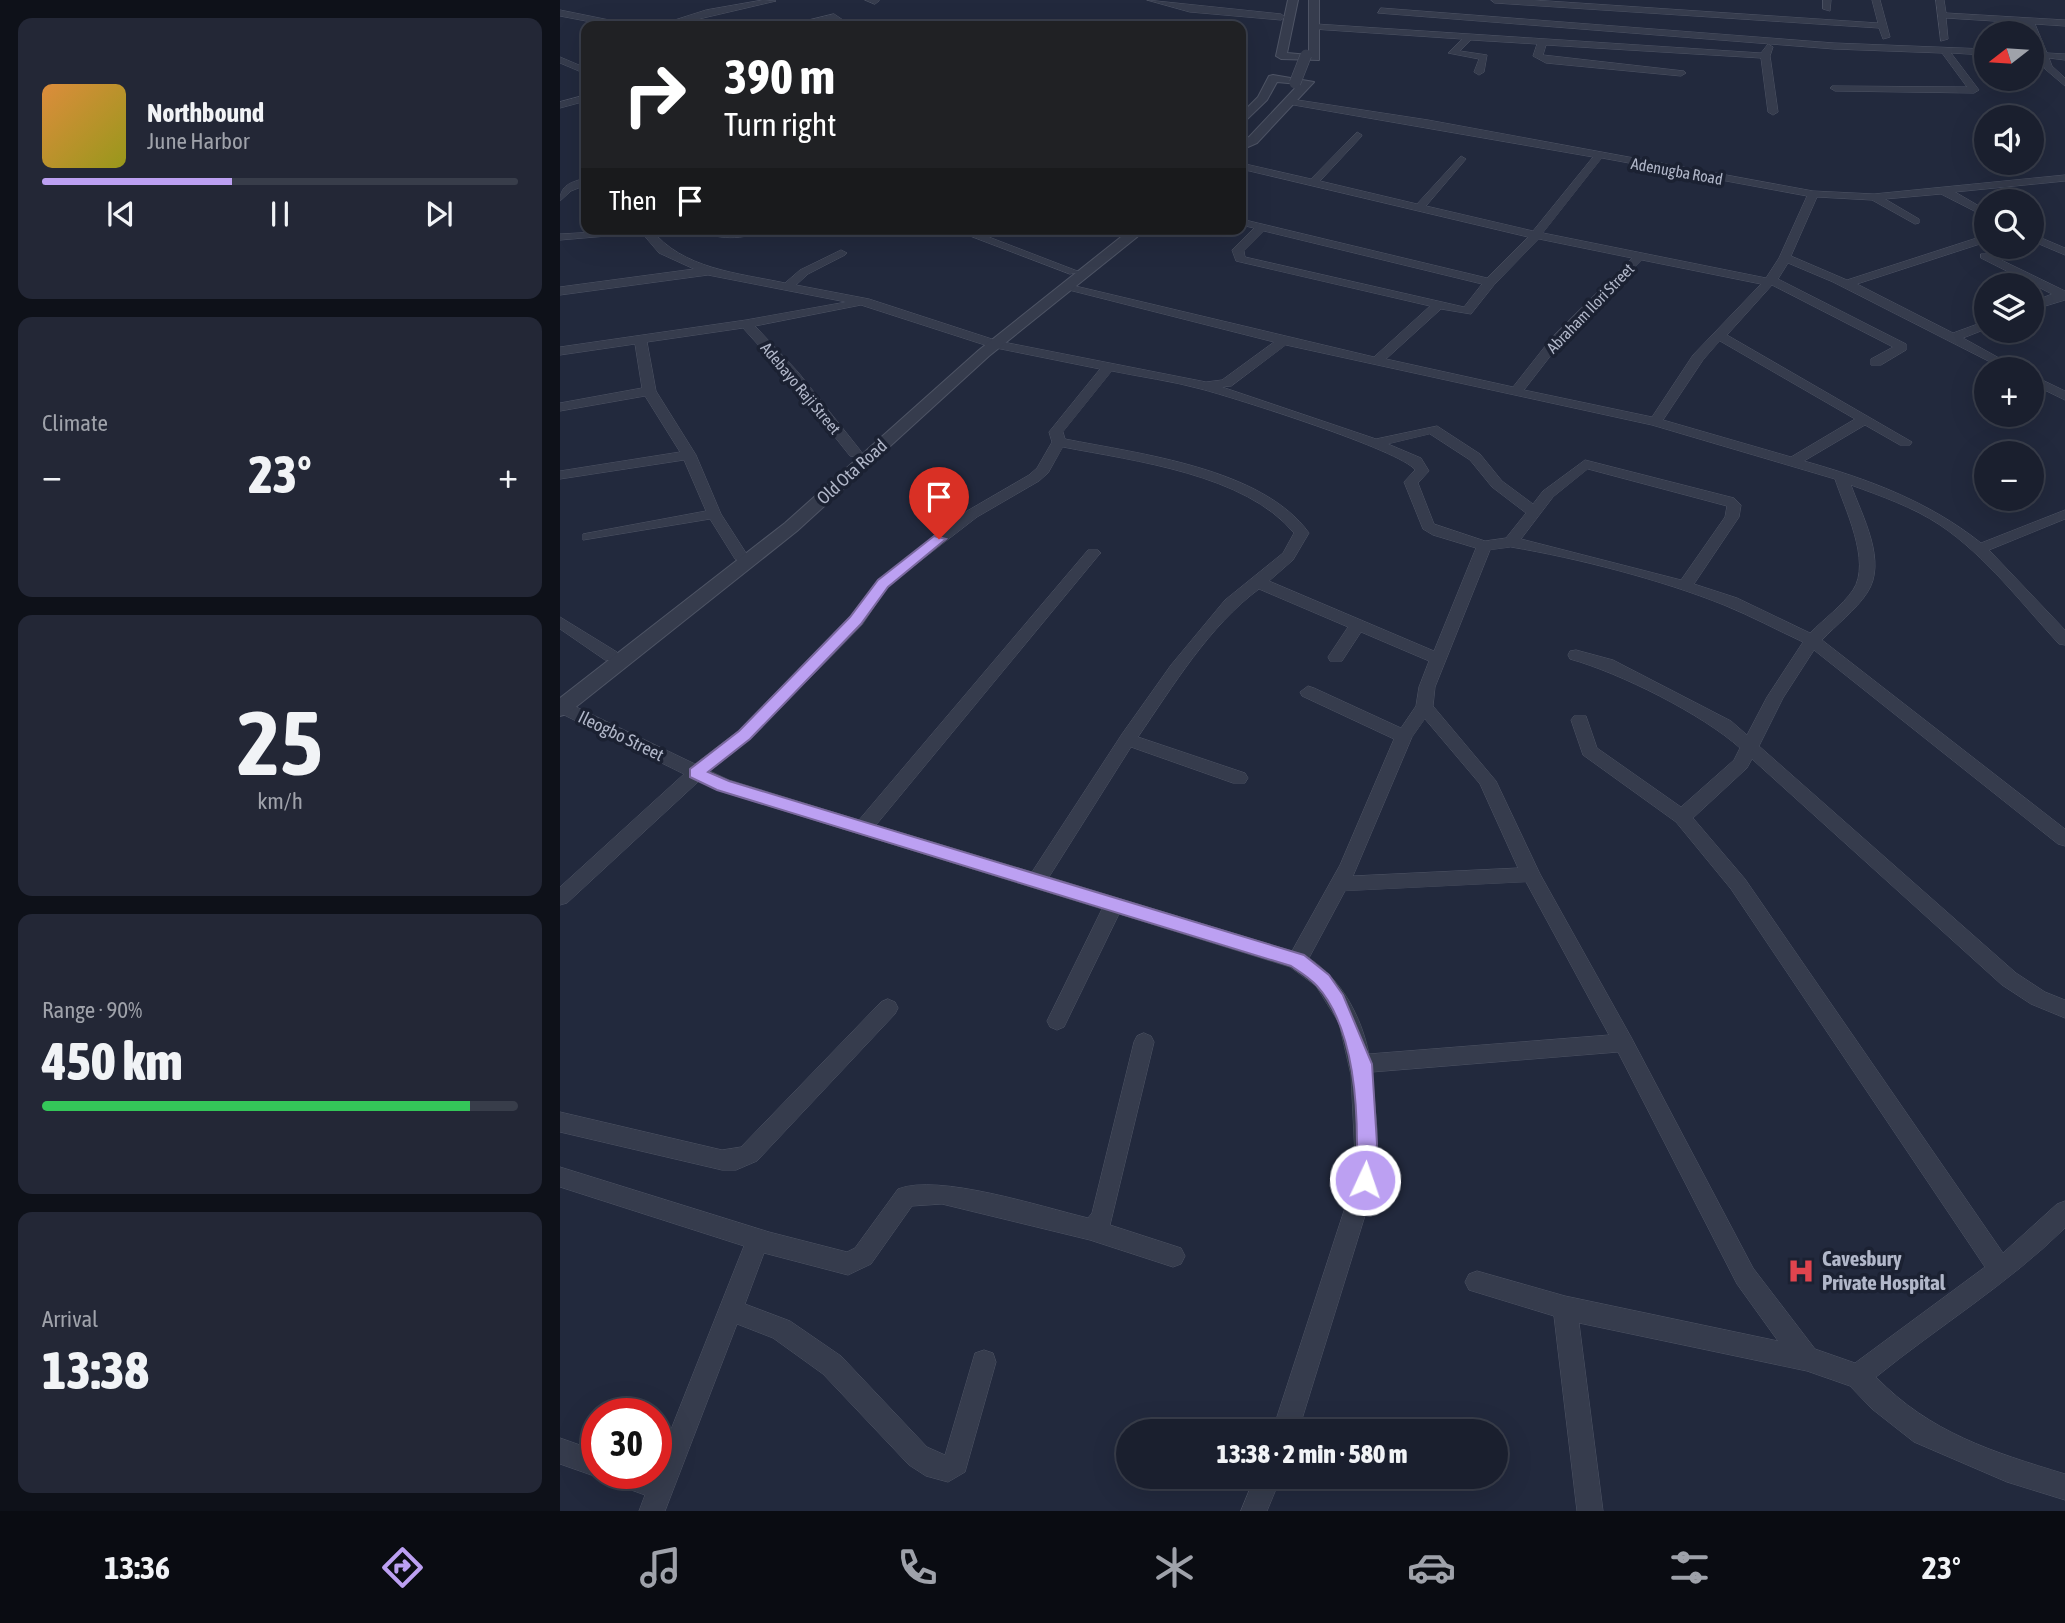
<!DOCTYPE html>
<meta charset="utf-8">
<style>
body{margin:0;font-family:"Asap Condensed",sans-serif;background:#232736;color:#f1f3f6;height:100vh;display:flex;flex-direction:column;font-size:26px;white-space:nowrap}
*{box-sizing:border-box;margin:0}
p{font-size:23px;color:#9fa2aa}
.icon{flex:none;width:38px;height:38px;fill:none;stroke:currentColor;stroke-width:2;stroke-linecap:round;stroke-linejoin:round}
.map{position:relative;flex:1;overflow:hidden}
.panel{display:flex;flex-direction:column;gap:18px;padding:18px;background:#0e1119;width:560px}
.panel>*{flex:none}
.hud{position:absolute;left:21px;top:21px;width:665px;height:214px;border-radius:14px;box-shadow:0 7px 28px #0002,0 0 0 2px #383d4a;background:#202124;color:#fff;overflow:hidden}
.needle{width:46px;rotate:253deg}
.controls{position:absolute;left:1414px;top:21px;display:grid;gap:14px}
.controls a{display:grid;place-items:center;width:70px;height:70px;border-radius:50%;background:#1a1f2e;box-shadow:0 7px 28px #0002,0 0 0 2px #383d4a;font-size:35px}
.speed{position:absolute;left:21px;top:1398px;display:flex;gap:14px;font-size:35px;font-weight:700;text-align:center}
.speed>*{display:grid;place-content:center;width:91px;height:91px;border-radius:50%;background:#1a1f2e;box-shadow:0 7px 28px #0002,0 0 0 2px #383d4a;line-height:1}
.speed .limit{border:10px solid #d22;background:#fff;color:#111}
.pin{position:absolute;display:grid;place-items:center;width:60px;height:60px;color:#fff;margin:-72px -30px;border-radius:50% 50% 50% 0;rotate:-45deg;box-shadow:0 0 7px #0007}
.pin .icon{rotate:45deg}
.me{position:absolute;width:77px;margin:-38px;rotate:3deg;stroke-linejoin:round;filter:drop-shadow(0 0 5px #0008)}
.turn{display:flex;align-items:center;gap:24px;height:147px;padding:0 28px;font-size:32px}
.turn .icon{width:91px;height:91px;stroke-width:2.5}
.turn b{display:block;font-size:49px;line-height:60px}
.then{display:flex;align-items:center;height:66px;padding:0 28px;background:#0003;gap:14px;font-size:26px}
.big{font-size:52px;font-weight:800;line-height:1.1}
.panel .card{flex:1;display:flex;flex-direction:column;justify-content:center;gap:10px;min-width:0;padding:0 24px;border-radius:14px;background:#232736}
.panel .dial{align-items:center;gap:0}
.dial b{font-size:91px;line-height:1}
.song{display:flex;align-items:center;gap:21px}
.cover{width:84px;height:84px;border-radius:10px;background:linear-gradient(135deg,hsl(30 70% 55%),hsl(60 70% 35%))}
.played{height:7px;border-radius:4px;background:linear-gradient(90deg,#bca0f2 40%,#383d4a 40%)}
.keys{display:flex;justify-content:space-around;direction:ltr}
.heat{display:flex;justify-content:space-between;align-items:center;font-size:38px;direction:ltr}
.charge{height:10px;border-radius:5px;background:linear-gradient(90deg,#34c759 90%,#383d4a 0)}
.trip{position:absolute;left:556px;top:1419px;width:392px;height:70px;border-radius:35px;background:#1a1f2e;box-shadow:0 7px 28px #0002,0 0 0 2px #383d4a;font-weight:800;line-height:70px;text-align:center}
.dock{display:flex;height:112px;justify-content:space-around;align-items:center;background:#0a0c12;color:#9fa2aa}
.dock .icon{width:49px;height:49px}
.dock .on{color:#bca0f2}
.dock b{font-size:32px;color:#f1f3f6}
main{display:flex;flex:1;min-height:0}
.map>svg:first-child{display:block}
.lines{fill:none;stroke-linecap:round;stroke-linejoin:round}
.minor-casing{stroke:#4e5465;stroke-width:1}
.tertiary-casing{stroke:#4e5465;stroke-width:2}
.minor{fill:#363c4d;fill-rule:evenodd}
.tertiary{fill:#363c4d;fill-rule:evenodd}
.tertiary-bridge-casing{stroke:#4e5465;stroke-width:12;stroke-linecap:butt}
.tertiary-bridge{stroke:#363c4d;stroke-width:11}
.route{fill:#bca0f2;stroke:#7a689d;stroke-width:2}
.labels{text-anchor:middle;stroke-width:7;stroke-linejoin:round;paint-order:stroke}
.far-street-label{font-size:16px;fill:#b1b7c9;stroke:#1b2132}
.street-label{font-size:18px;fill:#b1b7c9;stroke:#1b2132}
.near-poi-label{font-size:21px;font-weight:bold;fill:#b1b7c9;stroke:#1b2132;text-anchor:start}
</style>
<main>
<section class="panel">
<div class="card">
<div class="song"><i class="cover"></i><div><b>Northbound</b><p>June Harbor</p></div></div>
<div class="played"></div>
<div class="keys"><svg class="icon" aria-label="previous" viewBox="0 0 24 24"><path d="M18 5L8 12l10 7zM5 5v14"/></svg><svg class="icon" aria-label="pause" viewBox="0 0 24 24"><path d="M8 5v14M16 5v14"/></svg><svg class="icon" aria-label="next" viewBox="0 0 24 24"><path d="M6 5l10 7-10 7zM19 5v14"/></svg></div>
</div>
<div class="card"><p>Climate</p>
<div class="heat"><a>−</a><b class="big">23°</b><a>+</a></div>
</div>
<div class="card dial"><b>25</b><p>km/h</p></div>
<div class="card"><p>Range · 90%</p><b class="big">450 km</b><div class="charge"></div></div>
<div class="card"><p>Arrival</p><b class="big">13:38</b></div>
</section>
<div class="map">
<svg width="1505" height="1511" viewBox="0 0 1505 1511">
<rect width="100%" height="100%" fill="#22293d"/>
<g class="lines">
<defs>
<path id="minor" d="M203,0L216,1L109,26H96L146,10Z
M305,0H319V1L315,4Z
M587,0L721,14L725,17L721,20L630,12Z
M931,0H973L1318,23L1312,0H1320L1330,37L1323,39L1319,28L935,3Z
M1263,0H1271L1270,11L1263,9Z
M1376,0H1384L1386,13L1505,20V26L1475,24L1487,53L1505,54V60L1489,58L1492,66L1505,78V86L1485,69L1480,57H1472V51L1477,52L1466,23L1386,18L1388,39L1381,41Z
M821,8L1274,43L1426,49V55L1391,53L1419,90L1414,93L1275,91L1270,88L1272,86L1407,87L1382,53L1274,49L818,13Z
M0,10L64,23L68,26H52L0,16Z
M274,14L292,26H282L273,20L240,26H224Z
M756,24L1201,53L1208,44L1213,47L1210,56L1218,112L1213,115L1208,112L1201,58L986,45L983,55L1124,71L1126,73L1121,76L986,63L973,56L977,44L911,40L900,51L927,55L924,72L919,75L914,72L919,59L888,53L902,39L753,29Z
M0,57L26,68V74L0,63Z
M26,95V101L0,108V102Z
M731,99L868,120L1253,191L1314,194L1505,175V181L1395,192L1426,210V217L1381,194L1325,199L1359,219V223L1355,224L1312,200L1257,197L1231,256L1287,280L1426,235V242L1297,284L1393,333L1426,321V329L1403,338L1459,369H1444L1273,282L1228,263L1218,279L1346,344V350L1321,365H1311V359L1333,347L1212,285L1167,335L1352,442L1350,445H1340L1305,425L1244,461C1308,479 1368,501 1421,543L1505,510V519L1429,550L1505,630V645L1499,644C1462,604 1426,556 1380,525C1353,507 1321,496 1291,485C1302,516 1328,562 1307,593C1296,610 1276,625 1262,640L1505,829V846L1498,844L1254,650L1223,698L1199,746L1456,973L1485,992L1505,1000V1018L1471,1004L1442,985L1192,759L1187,768L1133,818L1185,879L1443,1253L1497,1204L1505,1201V1228C1448,1284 1379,1326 1316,1377C1370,1433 1433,1452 1505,1474V1500L1447,1482L1354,1442L1312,1409L1290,1386L1247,1371L1019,1323L1043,1511H1017L994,1316L909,1290L905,1282L909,1274L917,1271L1005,1296L1218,1341L1177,1284L1058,1052L812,1072L817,1129L816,1180L738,1432H712L794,1180L795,1156L791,1075L779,1023L756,986L730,967L559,914L504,1027L497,1030L490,1027L487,1021L542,909L157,790L139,781L7,903L0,905V887L124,774L0,713V702L8,703L135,764L178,731L290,617L318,580L407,511L469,475L477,468L492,442L489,432L540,369L431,347L301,305L195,326L238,372L300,450L302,453L295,457L290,456L228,378L183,328L87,342L96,391L136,455L161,514L188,556L180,561L175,559L150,519L23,540V534L28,533L146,511L124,460L0,479V471L120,452L85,396L0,411V403L82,388L75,344L0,355V347L186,320L286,302L148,275L0,295V287L134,269L99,253L82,233L0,240V234L91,229C122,269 178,273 225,283L240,270L281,250L287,253L285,255L248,274L236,285L309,299L438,341L646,382L662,380L714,342L501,288L507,284L814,357L870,306L676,261L672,250L694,228L681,225V219L927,278L968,237L681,169V163L751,179L797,132L802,135L801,137L760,181L857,204L901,156L906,159L866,206L973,231L1033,157L728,104V100ZM1042,158L1247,196L1219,258L1206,278L983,233ZM704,231L922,284L904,307L685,257L684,251ZM979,239L1072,258L994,335L953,387L826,359L881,309L911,314L934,285ZM1082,260L1201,284L1133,355L1092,417L964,390L1002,341ZM1160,341L1295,419L1231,457L1103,420L1143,360ZM726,345L1092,425L1275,479C1284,507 1312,562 1293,590C1282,606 1264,619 1250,633L1177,598L1134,584L1179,517L1181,505L1174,498L1025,460L983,491L973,504L942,481L920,454L877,426L816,439L662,387L671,386ZM552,371C581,377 612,381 641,389C672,397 843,451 855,470L844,482L863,529L873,535L916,548L874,651L709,581L733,560L749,533C702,468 580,454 505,439L503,432ZM870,434L910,460L932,487L966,513L946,538L925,541L874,524L858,483L869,471L861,458L828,444ZM503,447C575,461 685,474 734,533L723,553L665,600L611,665L562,734L472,872L316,825L538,556L541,553L538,550H528L299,820L169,780L150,771L190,739L302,625L328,586L417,517L479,481L488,473ZM1028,469L1167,506L1165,517L1121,580L961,539L993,497ZM951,547C1017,558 1102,580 1164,605C1191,616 1217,630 1243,642L1207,697L1187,735L1171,721L1053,660L1016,650L1010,651L1008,655L1010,659C1060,673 1142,714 1180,748L1174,760L1121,807L1037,748L1026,716H1014L1011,720L1023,755L1116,822L1171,889L1425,1267L1295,1363L1255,1349L1193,1268L1071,1037L980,874L936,781L873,706L875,687L930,550ZM699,589L788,627L768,657L770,661H782L801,632L869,661L859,687L856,706L841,728L754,688L748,686L740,692L742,696L834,739L780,865L732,951L489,877L571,747L673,783H685L688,778L685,773L578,737C613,686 649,626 699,589ZM865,719L920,784L958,868L793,876L852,737ZM966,882L1049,1035L809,1054C801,1016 782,980 749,958L785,891Z
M26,178V185L11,191L0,201C0,185 11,182 26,178Z
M137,229H203C187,241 153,240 137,229Z
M392,229H408L520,272L510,274Z
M1472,234L1505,248V255L1472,241Z
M1421,254H1429L1505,291V300L1472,310V302L1492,294L1421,258Z
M1472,375L1505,391V400L1472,384Z
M0,617L57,652L59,656L57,660H45L0,629Z
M328,999L335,1002L338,1008L335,1014L197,1161L176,1170H162L0,1132V1112L162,1150L181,1147L321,1002Z
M584,1033L591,1036L594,1042L550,1225L621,1248L625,1256L621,1264L613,1267L530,1240L382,1204L352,1206L311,1264L288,1275L204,1253L185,1304L230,1321L281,1356L367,1447L385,1455L415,1353L424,1350L433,1353L436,1362L405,1472L388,1482L366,1476L349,1465L263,1374L213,1338L177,1324L105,1511H79L85,1495L52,1483L48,1474H96V1467L184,1246L0,1187V1167L209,1232L287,1252L295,1248L338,1189C378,1173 482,1207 528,1218L532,1213L574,1042L577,1036Z
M0,1438L37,1451V1474H45L37,1477L0,1464Z
M695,1477H721L707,1511H681Z"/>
<path id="tertiary" d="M728,0H738L727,53L749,55V0H759V60L721,59L716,56Z
M713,75L754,82L697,143L681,150V141L689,137L739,84L717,82L707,100L681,125V114L698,97L709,76Z
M571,229H587L429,356L237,531L7,714L0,716V698L225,523L419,350Z"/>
</defs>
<use href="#minor" class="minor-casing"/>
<use href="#tertiary" class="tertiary-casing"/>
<use href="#minor" class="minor"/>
<use href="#tertiary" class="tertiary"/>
<defs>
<path id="tertiary-bridge" d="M735,83L746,55"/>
</defs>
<use href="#tertiary-bridge" class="tertiary-bridge-casing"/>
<use href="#tertiary-bridge" class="tertiary-bridge"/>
</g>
<path class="route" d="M374,536L386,539L328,587L301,624L190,739L148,772L169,781L744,955L769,975L783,995L812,1064L817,1144L812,1187L805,1189L798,1187C792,1174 797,1158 797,1144C797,1095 791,1024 757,986C750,978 740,972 731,966L157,790L130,777V769L179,731L290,617L318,580Z"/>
<defs>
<symbol id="hospital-bare" viewBox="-9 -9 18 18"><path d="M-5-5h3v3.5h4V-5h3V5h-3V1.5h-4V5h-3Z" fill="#e0444e" stroke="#1b2132" stroke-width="2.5" paint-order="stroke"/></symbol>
</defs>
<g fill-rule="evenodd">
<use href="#hospital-bare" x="1222" y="1252" width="38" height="38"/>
</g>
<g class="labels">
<g class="far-street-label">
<text transform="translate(1117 171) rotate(10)" y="6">Adenugba Road</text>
<text transform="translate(1030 308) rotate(-46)" y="6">Abraham Ilori Street</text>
<text transform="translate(241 388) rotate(50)" y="6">Adebayo Raji Street</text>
</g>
<g class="street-label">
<text transform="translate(292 472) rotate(-42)" y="6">Old Ota Road</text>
<text transform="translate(61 736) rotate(26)" y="6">Ileogbo Street</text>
</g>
<g class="near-poi-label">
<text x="1262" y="1266">Cavesbury<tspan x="1262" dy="24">Private Hospital</tspan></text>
</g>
</g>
</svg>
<div class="controls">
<a><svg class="needle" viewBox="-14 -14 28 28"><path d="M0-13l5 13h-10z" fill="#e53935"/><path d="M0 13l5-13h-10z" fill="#9fa2aa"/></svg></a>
<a><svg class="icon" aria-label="sound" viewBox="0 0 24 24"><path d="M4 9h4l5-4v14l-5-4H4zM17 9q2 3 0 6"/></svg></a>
<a><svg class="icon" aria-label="search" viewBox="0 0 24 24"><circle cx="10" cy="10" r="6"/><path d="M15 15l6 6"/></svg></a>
<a><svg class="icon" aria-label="layers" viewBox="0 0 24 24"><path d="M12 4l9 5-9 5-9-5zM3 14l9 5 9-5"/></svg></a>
<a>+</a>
<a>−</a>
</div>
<div class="speed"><div class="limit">30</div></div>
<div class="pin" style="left:379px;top:539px;background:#d93025"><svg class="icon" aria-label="arrive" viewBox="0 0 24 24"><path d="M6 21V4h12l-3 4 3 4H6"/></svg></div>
<svg class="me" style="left:805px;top:1180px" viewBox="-20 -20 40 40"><circle r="17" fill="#bca0f2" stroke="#fff" stroke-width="3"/><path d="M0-11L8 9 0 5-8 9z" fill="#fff"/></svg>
<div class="trip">13:38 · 2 min · 580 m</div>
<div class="hud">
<div class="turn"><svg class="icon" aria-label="right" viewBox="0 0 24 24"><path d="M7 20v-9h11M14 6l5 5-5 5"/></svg><div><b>390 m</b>Turn right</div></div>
<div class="then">Then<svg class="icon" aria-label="arrive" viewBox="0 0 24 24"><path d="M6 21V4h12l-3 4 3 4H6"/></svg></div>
</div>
</div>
</main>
<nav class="dock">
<b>13:36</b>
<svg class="icon on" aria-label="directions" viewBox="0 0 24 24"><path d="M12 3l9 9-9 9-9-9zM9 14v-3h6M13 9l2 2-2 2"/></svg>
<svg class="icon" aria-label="music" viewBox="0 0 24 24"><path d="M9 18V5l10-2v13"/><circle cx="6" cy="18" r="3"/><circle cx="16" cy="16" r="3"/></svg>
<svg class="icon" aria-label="phone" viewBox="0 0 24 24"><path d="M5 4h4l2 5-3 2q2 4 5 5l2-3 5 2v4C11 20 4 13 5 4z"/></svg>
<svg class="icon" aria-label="climate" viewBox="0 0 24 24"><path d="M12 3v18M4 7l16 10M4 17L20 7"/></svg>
<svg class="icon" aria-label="car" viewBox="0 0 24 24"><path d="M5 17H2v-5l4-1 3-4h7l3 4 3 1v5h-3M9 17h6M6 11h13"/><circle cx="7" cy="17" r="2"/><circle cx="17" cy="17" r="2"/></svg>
<svg class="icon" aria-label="filters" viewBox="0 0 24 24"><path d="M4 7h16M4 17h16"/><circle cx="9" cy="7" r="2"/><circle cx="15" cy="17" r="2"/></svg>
<b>23°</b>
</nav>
